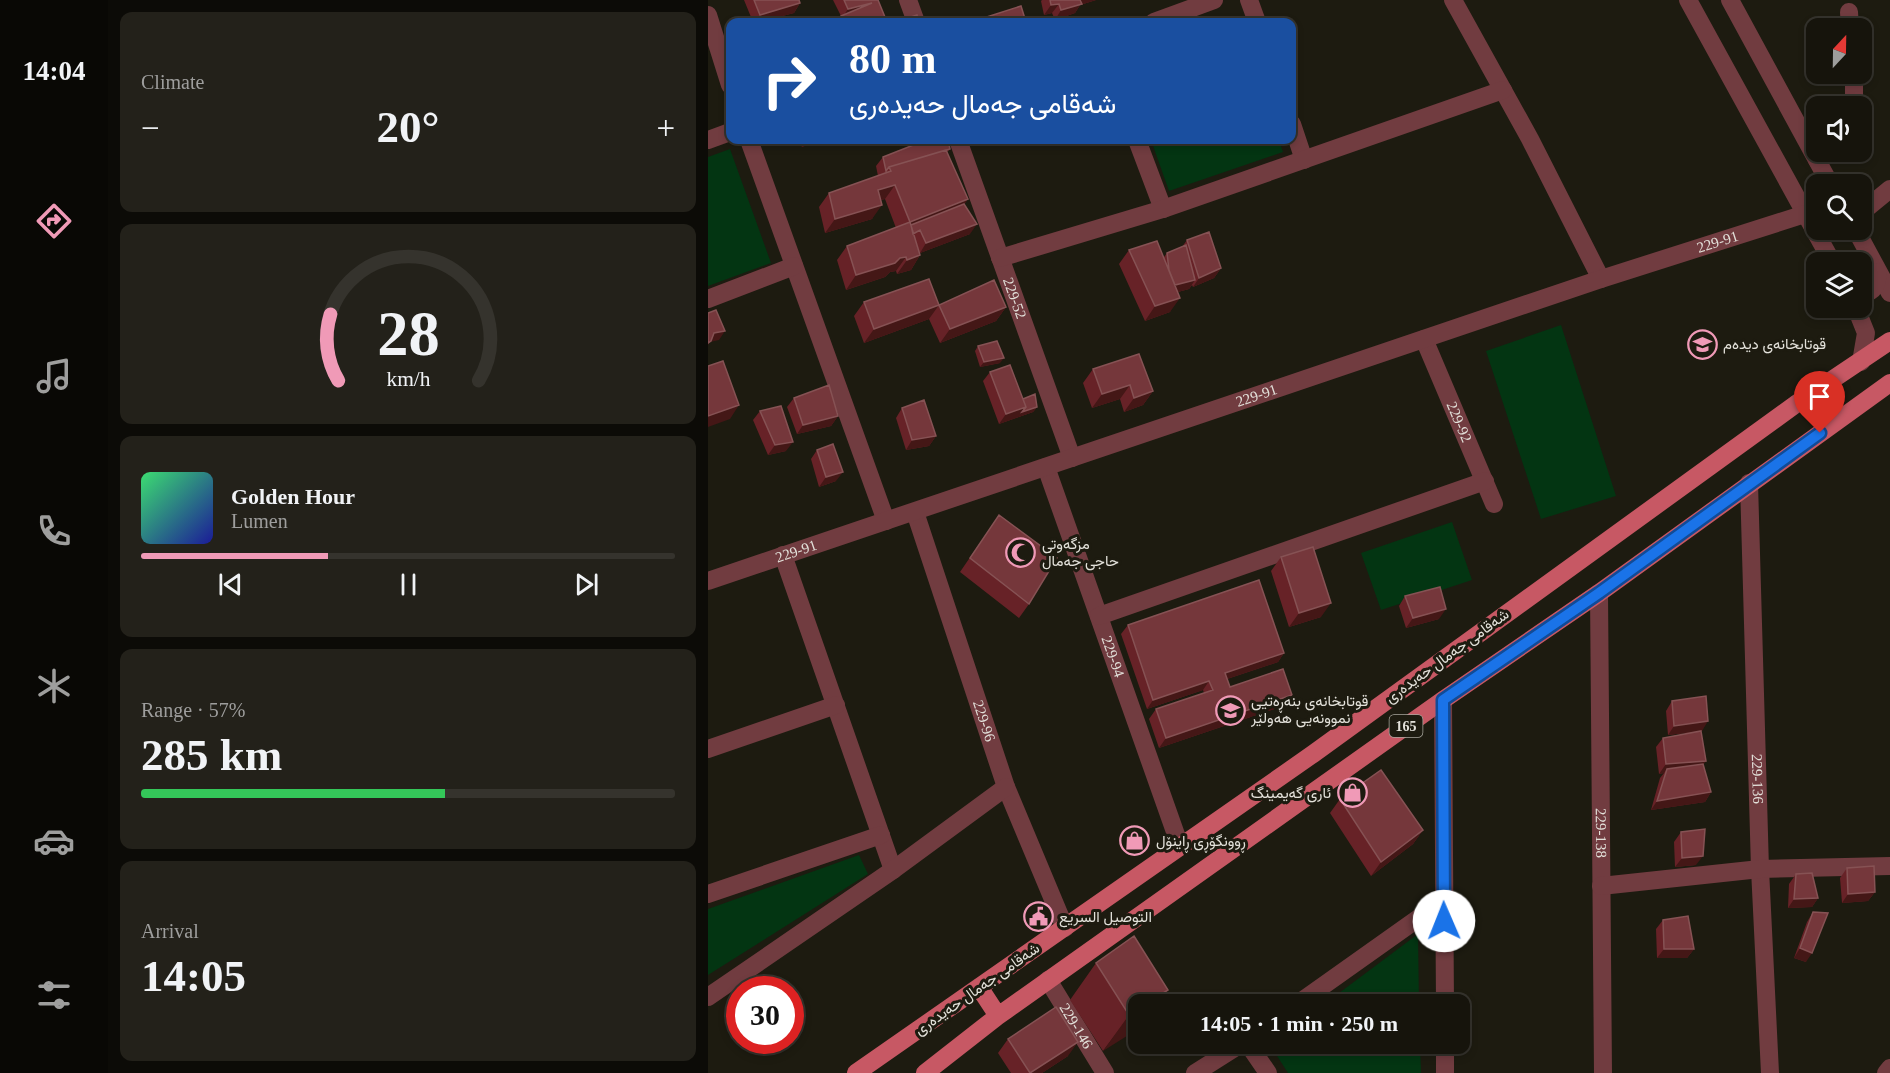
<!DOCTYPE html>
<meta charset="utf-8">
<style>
body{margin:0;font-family:"Times New Roman",Vazirmatn,serif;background:#23211a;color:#f1f3f6;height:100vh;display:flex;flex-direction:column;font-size:22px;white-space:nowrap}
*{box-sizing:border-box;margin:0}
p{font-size:20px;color:#9e9e9d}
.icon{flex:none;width:33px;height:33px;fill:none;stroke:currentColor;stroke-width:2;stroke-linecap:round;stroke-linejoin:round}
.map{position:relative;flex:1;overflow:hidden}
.sheet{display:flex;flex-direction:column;gap:12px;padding:12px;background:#0c0b07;width:600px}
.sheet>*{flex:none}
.top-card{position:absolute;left:18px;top:18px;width:570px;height:126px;border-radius:12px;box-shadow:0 3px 9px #0003,0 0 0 2px #35332d;background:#1a4fa0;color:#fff;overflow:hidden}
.needle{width:39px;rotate:22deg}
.controls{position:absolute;left:1098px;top:18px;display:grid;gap:12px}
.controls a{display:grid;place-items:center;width:66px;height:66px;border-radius:12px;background:#16140c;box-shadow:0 3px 9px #0003,0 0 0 2px #35332d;font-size:30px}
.speed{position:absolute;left:18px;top:976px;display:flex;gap:12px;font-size:30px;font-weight:700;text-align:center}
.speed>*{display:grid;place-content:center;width:78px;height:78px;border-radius:50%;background:#16140c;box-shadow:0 3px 9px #0003,0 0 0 2px #35332d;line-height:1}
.speed .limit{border:9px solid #d22;background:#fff;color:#111}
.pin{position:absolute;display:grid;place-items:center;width:51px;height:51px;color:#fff;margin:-62px -26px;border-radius:50% 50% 50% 0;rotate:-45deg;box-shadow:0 0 6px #0007}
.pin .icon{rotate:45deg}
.me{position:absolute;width:66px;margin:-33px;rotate:359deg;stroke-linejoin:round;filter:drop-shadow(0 0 4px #0008)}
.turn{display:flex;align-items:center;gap:21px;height:126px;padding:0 24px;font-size:27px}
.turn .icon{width:78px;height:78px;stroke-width:2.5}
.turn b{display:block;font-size:42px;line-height:51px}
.big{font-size:45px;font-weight:800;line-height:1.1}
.sheet .card{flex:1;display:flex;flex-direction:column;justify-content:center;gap:9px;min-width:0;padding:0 21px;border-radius:12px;background:#23211a}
.sheet .dial{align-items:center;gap:0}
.dial svg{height:156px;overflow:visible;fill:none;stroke:#35332d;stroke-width:7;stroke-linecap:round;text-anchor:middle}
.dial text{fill:#f1f3f6;stroke:none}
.song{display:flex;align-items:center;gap:18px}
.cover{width:72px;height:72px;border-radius:9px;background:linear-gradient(135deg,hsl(140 70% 55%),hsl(240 70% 35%))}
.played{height:6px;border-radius:3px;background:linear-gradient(90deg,#f09ab7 35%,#35332d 35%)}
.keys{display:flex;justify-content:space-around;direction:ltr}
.heat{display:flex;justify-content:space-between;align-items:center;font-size:33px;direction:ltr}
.charge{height:9px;border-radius:4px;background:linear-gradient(90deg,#34c759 57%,#35332d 0)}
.trip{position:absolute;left:420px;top:994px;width:342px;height:60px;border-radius:12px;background:#16140c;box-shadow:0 3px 9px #0003,0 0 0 2px #35332d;font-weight:800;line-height:60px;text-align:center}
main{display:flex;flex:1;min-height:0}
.tab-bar{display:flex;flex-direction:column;width:108px;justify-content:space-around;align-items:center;background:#090805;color:#9e9e9d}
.tab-bar .icon{width:42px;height:42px}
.tab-bar .current{color:#f09ab7}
.tab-bar b{font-size:27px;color:#f1f3f6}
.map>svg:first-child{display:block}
.green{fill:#033512}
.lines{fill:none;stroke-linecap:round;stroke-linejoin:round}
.minor{stroke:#713c40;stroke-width:18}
.major{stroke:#c75864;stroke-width:18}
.wall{fill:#672227}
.shaded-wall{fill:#441716}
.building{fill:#75373b;stroke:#865254;stroke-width:1.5}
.route-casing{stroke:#114b97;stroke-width:15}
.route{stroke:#1a73e8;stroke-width:10}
.labels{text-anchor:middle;stroke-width:6;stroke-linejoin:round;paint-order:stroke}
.shield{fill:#1d1b10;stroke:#a8a69d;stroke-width:1.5}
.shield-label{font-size:14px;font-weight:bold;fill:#e3e1da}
.street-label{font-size:15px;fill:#e3e1da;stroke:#1d1b10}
.poi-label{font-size:15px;fill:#e3e1da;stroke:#1d1b10;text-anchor:start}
</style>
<main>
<nav class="tab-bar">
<b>14:04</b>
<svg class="icon current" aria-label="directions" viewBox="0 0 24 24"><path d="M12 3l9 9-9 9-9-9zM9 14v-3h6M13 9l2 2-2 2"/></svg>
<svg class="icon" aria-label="music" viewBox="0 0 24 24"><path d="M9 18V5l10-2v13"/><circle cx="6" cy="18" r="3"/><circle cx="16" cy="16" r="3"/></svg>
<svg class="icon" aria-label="phone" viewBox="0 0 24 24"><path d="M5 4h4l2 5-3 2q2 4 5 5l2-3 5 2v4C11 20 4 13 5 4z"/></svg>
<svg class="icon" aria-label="climate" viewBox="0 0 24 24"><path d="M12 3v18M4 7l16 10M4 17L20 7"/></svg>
<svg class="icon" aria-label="car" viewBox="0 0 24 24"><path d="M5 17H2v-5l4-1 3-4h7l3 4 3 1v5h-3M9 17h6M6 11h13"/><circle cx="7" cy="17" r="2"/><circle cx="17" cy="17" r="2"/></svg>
<svg class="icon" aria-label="filters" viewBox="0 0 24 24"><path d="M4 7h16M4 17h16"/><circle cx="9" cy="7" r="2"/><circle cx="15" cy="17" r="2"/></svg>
</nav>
<section class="sheet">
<div class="card"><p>Climate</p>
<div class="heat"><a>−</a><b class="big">20°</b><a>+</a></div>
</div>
<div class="card dial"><svg viewBox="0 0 100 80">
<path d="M14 69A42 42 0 1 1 86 69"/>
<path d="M14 69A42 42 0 0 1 10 35" stroke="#f09ab7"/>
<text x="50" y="56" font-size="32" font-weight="700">28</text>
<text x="50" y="72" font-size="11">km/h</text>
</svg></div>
<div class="card">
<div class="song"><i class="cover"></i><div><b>Golden Hour</b><p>Lumen</p></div></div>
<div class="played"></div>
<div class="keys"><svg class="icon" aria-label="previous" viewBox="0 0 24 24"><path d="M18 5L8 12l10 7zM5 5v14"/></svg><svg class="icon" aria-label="pause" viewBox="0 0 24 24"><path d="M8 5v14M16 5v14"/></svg><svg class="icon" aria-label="next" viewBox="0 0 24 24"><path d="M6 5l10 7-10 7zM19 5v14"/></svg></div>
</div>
<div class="card"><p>Range · 57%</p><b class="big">285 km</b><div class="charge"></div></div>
<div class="card"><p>Arrival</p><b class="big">14:05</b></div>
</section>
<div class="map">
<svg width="1182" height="1073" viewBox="0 0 1182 1073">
<rect width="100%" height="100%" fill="#1d1b10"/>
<path class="green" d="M443,140H571L575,152L461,191Z
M22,149L63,263L0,286V157Z
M853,325L908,496L833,519L778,351Z
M744,522L764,580L673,610L653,553Z
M151,855L160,874L0,975V909Z
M710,934L711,1005H615Z
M712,1044L713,1073H580L562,1045Z"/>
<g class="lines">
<g class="minor">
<path d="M200,0L208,22"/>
<path d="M541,0L549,22"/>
<path d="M745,0L822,139L893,279"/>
<path d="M980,0L1124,262"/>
<path d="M1022,0L1122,184"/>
<path d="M1141,12L1142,28"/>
<path d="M0,15L22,85"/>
<path d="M446,22L506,0"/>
<path d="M1146,74V106"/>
<path d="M584,124L596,160"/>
<path d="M0,140L22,132"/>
<path d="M41,140L178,521"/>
<path id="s1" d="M250,140L364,458"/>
<path d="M429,140L455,209"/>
<path d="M1109,160L1124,152"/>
<path d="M1154,212L1182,189"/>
<path d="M1148,230L1182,293"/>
<path d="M292,258L455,209L795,90"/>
<path d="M1154,294C1167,292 1169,285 1170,272"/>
<path d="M0,299L86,266"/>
<path d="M1148,308L1158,333L1153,362"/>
<path id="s2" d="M716,339L786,504"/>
<path id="s3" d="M338,467L472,846"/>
<path id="s4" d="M1041,483L1052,869L1062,1073"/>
<path id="s5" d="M207,512L298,787L357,928"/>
<path d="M75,555L185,870"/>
<path id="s6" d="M0,581L893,279L1097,214"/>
<path id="s7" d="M891,593L895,1073"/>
<path d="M391,616L777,481"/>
<path d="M735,700L737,1005"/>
<path d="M0,749L128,705"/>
<path d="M893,886L1052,869L1182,866"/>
<path d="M0,894L173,835"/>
<path id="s8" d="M340,980L397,1073"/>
<path d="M0,997L185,870L298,787"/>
<path d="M588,1005L736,900"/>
<path d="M540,1044L560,1073"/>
<path d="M737,1044V1073"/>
<path d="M487,1073L533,1044"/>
<path d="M1178,1073L1182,1068"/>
</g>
<path class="major" d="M271,987L290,1016
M148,1073L605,754L1088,404L1182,341
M217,1073L290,1016L735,700L891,593L1182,383"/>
</g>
<path class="wall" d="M36,0H91L92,3L86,13L51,22H45Z
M125,0H170L179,22H128L133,16Z
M334,0H388L372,5L367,13L347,20L344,13L336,15L333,1Z
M91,140H112L94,147Z
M242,149L239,152L260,199L256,204L262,234L212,253V255L203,270L189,274L188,271L182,272L177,277L138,290L129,260L139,246L188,228L177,199L173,200L164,219L117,233L111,207L121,193L170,176L168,166L175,157Z
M479,240L513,268L506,278L485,287L484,285L481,289L470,292L462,312L437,321L411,264L421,250L456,257L459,253L474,247Z
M156,302L231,305L298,307L288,321L232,343L221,319L156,343L146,316Z
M270,346L292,363L272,367L267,351Z
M385,369L445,391L435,405L416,412L412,399L384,408L375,383Z
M282,372L315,399L329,407L325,412L291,424L275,381Z
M86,398L130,416L123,426L89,434L79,407Z
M194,408L228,436L221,446L198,450L188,418Z
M52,411L78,451L60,455L45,420Z
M109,450L128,481L111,487L103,459Z
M291,515L321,604L311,618L252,572Z
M573,557L613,617L581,627L563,571Z
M697,596L731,619L698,628L691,606Z
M420,625L576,653L570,662L519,679L522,687L584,695L578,705L451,748L441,719L448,709L496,693L495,690L439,709L413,634Z
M964,701L994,731H993L995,765L1003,792L997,802L943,810L952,778L956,773L951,774L948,747L955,738L986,732L960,735L958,711Z
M632,799L715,830L705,844L663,876L622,813Z
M973,832L988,865L967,867L966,842Z
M1139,868L1167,892L1160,901L1134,903L1132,878Z
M1088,874L1110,898L1104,907L1080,908L1081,884Z
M1105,912L1098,962L1086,958L1099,922Z
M955,920L986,949L979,958H949L948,929Z
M388,963L460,990L450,1005H430L395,1051L362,1000Z
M300,1039L360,1056L334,1073H303L290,1053Z"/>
<path class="shaded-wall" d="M372,0H388L372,5L367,13L347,20L353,10Z
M92,3L86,13L51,22H47L52,15Z
M164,3L134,18L140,9Z
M351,4L344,13L336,15L343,5Z
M99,140H112L94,147Z
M187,185L177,199L160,204L170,190Z
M260,199L250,213L201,233L202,222Z
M174,205L164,219L117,233L127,219Z
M269,224L262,234L212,253L218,243Z
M212,255L203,270L189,274L199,260Z
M198,257L188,271L182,272L177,277L138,290L148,275L192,258Z
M513,268L506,278L485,287L491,278Z
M487,280L481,289L455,296L462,286Z
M472,298L462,312L437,321L447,306Z
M231,305L221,319L156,343L166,329Z
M298,307L288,321L232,343L242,329Z
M17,331L11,340L2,342L0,345V343L6,333Z
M296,358L292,363L272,367L276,362Z
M422,385L412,399L384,408L394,394Z
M445,391L435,405L416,412L426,398Z
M31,405L22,419L0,427V416Z
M318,407H329L325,412L291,424L298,414Z
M130,416L123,426L89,434L95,425Z
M228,436L221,446L198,450L204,440Z
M85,442L78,451L60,455L67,445Z
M135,472L128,481L111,487L118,477Z
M623,603L613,617L581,627L591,613Z
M738,609L731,619L698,628L705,618Z
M576,653L570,662L510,682L517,673Z
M501,681L495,690L439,709L445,700Z
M584,695L578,705L451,748L458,738Z
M1000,721L994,731L960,735L966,726Z
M998,761L992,770L959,769L956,773L951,774L958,764Z
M1003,792L997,802L943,810L949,801Z
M715,830L705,844L663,876L673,862Z
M995,856L988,865L967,867L974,858Z
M1167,892L1160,901L1134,903L1140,894Z
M1110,898L1104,907L1080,908L1086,899Z
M1092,948L1104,953L1098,962L1086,958Z
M956,949H986L979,958H949Z
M460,990L450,1005H436Z
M430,1009V1029L395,1051L421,1015Z
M370,1042L360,1056L334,1073H322Z"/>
<path class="building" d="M46,0H91L92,3L52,15Z
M136,0H170L179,22H135L133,16L164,3L140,9Z
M342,0H372L374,4L353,10L351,4L343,5Z
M313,6L318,22H263Z
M209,15L211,22H187Z
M218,140H240L242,149L181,167L178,171L175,157Z
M238,150L260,199L202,222L187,185L170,190L174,205L127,219L121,193L183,171L181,167Z
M256,204L269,224L218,243L212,230L205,234L203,225Z
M202,222L212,255L199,260L198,257L192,258L187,263L148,275L139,246Z
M501,232L513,268L491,278L479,240Z
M449,241L472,298L447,306L421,250Z
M478,245L487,280L467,285L461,270L459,253Z
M221,279L231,305L166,329L156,302Z
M286,280L298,307L242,329L231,305Z
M8,310L17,331L6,333L3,341L0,343V313Z
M289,341L296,358L276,362L270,346Z
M431,354L445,391L426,398L422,385L394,394L385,369Z
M15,361L31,405L0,416V366Z
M302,365L318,407L298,414L282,372Z
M121,385L130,416L95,425L86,398Z
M327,394L329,407L314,412L318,407L315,399Z
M216,400L228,436L204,440L194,408Z
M73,406L85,442L67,445L52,411Z
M125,444L135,472L118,477L109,450Z
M291,515L349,558L321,604L262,558Z
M605,547L623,603L591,613L573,557Z
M551,580L576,653L517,673L522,687L575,669L584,695L458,738L448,709L505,690L501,681L445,700L420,625Z
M732,587L738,609L705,618L697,596Z
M998,696L1000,721L966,726L964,701Z
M993,731L998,761L958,764L955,738Z
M995,764L1003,792L949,801L959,769Z
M673,770L715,830L673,862L632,799Z
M997,829L995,856L974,858L973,832Z
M1166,866L1167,892L1140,894L1139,868Z
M1104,873L1110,898L1086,899L1088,874Z
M1105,912L1120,913L1104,953L1092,948Z
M980,916L986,949H956L955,920Z
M426,936L460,990L436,1005H430V1009L421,1015L388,963Z
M348,1007L370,1042L322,1073L300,1039Z"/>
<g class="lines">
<defs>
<path id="route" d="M736,921L735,700L891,593L1112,433"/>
</defs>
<use href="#route" class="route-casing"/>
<use href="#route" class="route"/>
</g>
<defs>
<symbol id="school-ring" viewBox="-11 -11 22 22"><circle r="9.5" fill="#1d1b10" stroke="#f09ab7" stroke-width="1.5"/><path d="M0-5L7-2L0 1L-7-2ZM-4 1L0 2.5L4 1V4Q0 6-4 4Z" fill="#f09ab7"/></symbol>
<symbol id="mosque-ring" viewBox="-11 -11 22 22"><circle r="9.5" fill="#1d1b10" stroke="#f09ab7" stroke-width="1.5"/><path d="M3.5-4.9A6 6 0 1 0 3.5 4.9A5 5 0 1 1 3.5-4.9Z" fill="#f09ab7"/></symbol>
<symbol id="shop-ring" viewBox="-11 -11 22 22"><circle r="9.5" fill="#1d1b10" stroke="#f09ab7" stroke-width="1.5"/><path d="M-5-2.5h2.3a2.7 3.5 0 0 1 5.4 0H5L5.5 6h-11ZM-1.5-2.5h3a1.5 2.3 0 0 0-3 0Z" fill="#f09ab7"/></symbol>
<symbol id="civic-ring" viewBox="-11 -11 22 22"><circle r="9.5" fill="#1d1b10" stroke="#f09ab7" stroke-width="1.5"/><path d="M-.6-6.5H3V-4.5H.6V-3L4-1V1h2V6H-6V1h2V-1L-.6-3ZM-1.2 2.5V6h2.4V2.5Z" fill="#f09ab7"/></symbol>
</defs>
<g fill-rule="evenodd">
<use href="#school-ring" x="978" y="328" width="33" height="33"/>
<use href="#mosque-ring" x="296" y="536" width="33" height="33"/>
<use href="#school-ring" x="506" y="694" width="33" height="33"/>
<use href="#shop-ring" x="628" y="776" width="33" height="33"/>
<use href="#shop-ring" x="410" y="824" width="33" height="33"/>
<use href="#civic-ring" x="314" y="900" width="33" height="33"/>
</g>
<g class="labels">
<rect class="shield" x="681.5" y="715" width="33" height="22" rx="4.5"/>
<g class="shield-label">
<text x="698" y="731">165</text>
</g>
<g class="street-label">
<text dy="5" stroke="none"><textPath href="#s6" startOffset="1065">229-91</textPath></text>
<text dy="5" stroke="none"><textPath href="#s1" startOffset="168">229-52</textPath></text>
<text dy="5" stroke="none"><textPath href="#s6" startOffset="579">229-91</textPath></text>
<text dy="5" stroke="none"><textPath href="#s2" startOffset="90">229-92</textPath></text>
<text dy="5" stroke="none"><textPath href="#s6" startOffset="93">229-91</textPath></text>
<text transform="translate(739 656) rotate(-36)" y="5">شەقامی جەمال حەیدەری</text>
<text dy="5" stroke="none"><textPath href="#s3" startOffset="201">229-94</textPath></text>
<text dy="5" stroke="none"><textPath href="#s5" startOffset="220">229-96</textPath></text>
<text dy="5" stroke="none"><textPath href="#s4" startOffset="296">229-136</textPath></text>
<text dy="5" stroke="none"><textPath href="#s7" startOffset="240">229-138</textPath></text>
<text transform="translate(269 989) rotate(-35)" y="5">شەقامی جەمال حەیدەری</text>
<text dy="5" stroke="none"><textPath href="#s8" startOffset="54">229-146</textPath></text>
</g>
<g class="poi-label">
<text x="1015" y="349">قوتابخانەی دیدەم</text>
<text x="334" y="549">مزگەوتی<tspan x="334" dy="17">حاجی جەمال</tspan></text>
<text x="543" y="706">قوتابخانەی بنەڕەتیی<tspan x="543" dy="17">نموونەیی هەولێر</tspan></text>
<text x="623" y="798" text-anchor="end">ئاری گەیمینگ</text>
<text x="448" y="846">ڕوونگۆڕی ڕاینۆل</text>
<text x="351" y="922">التوصيل السريع</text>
</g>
</g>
</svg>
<div class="controls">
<a><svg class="needle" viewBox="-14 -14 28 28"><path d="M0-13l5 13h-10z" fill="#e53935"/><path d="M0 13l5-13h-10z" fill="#9e9e9d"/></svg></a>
<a><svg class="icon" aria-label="sound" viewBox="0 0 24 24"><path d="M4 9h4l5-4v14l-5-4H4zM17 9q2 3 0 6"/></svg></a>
<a><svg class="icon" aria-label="search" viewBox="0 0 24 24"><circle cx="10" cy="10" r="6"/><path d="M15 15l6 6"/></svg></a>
<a><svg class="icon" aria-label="layers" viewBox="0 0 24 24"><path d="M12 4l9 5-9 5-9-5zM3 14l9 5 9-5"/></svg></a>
</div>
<div class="speed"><div class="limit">30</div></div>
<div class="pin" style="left:1112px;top:433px;background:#d93025"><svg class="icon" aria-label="arrive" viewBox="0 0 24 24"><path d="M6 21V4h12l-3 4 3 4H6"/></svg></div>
<svg class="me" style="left:736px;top:921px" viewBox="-20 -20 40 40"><circle r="19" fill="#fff"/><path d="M0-13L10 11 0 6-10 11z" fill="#1a73e8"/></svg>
<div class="trip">14:05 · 1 min · 250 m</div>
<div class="top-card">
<div class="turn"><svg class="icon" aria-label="right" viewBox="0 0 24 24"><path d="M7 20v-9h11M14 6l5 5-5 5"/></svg><div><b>80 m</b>شەقامی جەمال حەیدەری</div></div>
</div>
</div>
</main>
